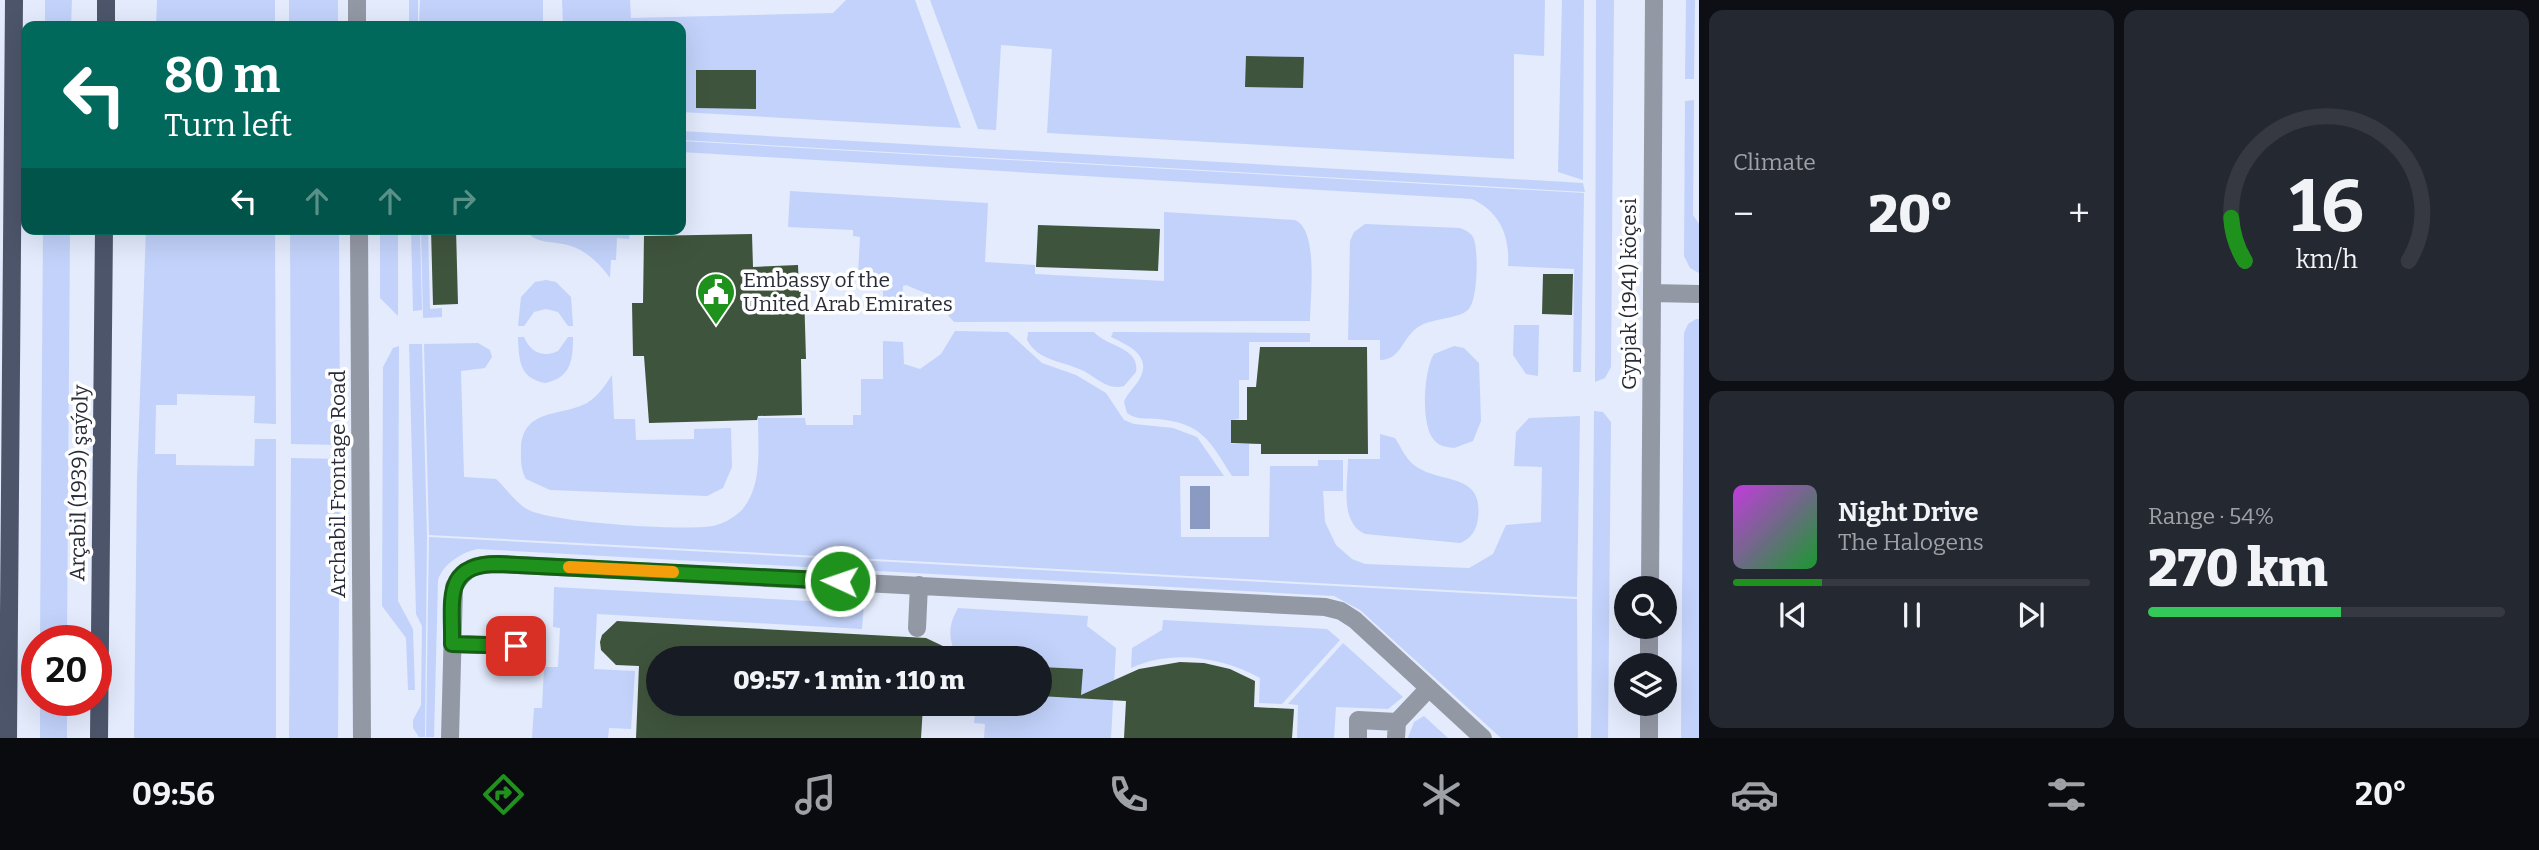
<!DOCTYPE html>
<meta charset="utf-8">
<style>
body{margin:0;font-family:Bitter,serif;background:#242831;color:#f1f3f6;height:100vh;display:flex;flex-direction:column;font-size:26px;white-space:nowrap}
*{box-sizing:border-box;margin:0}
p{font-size:23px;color:#9ea1a6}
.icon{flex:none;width:38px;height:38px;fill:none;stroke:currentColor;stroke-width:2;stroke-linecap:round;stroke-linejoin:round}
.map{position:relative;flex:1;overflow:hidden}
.panel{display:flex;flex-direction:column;gap:10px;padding:10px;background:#0d0f14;width:840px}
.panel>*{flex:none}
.guide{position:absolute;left:21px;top:21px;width:665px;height:214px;border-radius:14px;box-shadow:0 7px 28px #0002;background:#00695c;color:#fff;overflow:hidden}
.fabs{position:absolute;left:1614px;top:576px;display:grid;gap:14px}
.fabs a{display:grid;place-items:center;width:63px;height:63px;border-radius:50%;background:#171b24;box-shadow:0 7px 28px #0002;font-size:35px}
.speed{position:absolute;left:21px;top:625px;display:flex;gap:14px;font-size:35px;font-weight:700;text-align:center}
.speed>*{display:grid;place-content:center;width:91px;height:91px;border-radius:50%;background:#171b24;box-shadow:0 7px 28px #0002;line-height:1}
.speed .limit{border:10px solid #d22;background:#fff;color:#111}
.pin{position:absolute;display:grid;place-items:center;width:60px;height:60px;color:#fff;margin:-30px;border-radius:14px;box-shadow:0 4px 10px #0006}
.me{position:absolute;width:77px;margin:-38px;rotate:273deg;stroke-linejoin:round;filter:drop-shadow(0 0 5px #0008)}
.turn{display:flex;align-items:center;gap:24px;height:147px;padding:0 28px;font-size:32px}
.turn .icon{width:91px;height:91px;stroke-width:2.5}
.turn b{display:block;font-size:49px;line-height:60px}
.lanes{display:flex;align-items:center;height:66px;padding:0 28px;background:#0003;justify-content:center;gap:35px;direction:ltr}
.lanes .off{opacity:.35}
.big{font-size:52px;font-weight:800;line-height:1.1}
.panel .card{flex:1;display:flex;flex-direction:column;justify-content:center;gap:10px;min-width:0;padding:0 24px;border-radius:14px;background:#242831}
.panel .dial{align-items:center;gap:0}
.dial svg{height:182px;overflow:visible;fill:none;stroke:#363941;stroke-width:7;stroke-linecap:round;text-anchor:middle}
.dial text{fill:#f1f3f6;stroke:none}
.song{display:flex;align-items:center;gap:21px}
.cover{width:84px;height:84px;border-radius:10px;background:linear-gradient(135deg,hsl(290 70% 55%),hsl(130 70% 35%))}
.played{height:7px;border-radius:4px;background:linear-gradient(90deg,#1f921d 25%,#363941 25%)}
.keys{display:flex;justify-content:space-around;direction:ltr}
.heat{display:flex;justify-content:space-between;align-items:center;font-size:38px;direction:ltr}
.charge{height:10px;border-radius:5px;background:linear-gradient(90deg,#34c759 54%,#363941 0)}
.panel .tiles{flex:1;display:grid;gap:10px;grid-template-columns:repeat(2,1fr)}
.trip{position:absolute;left:646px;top:646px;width:406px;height:70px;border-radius:35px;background:#171b24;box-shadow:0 7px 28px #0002;font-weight:800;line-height:70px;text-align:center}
.tabs{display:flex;height:112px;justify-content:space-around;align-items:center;background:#090b0e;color:#9ea1a6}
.tabs .icon{width:49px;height:49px}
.tabs .on{color:#1f921d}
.tabs b{font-size:32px;color:#f1f3f6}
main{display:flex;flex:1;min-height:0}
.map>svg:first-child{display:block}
.green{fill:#c2d2fa}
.water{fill:#8b9ac2}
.building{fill:#3f543d}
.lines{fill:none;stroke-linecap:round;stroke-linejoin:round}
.minor{stroke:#9398a5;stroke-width:18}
.major{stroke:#4d556b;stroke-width:18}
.route-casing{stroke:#145f13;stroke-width:18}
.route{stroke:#1f921d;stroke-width:12}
.slow{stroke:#f59e0b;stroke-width:12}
.labels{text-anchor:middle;stroke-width:7;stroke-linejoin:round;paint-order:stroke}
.poi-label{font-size:21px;fill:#282c38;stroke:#fff;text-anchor:start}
.street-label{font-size:21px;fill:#282c38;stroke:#fff}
</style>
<main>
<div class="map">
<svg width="1699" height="738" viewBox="0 0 1699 738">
<rect width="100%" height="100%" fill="#e3ebfd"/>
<path class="green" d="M45,0H72L71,26H45Z
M157,0H275V26H156Z
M289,0H338V26H289Z
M409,0H418V26H409Z
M420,0H543V26H419Z
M562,0H630L631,18L833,13L846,0H915L961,128L681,112V26H563Z
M930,0H1545L1544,56L1514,54V159L1047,133L1052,49L1001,45L996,130L978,129Z
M1562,0H1584L1583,180L1558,172Z
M1596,0H1614L1611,367L1605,378L1595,382Z
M1686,0H1695L1694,79H1685Z
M1694,100L1693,215L1699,224V273L1690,268L1684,256L1685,101Z
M681,131L1583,183L1585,192L681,140Z
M681,141L1584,193L1581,372H1573L1574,269L1508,266C1510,236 1500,212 1472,199L681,152Z
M790,191L988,203L985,262L1035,265V274L1164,281V212L1295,220C1319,230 1310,298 1310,321L954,322L930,295L906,285L903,286L902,315L883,314V276L858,275L860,237L853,236V230L788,227Z
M1365,224L1460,228C1465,230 1470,232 1473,237C1479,248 1478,302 1468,310C1458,319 1432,318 1418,327C1402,338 1401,360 1380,360V340H1348L1350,241L1354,232Z
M43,229H70L67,640H40Z
M146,229H275L276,424L254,423L255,396L177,394V405H156L155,454H176V465L254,466L255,439H276V738H134L137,477Z
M290,229H339L340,445L291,444Z
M380,229H398V316L380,298Z
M411,229H420L422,310L413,311Z
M421,229H428L430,309L442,308V317L423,318Z
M524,229H630L629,239L617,238L616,260H611L610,278C600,264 588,252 571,246C554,240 537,246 524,229Z
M546,280L556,282L571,297L573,326H568L558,312L546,309L534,312L524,326H518L521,297L535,282Z
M1696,319H1699V738H1681L1684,333L1688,324Z
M1514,325H1539L1538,376L1526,374L1513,355Z
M955,331L1008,332L1042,363L1076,375L1106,393L1124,420L1134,424L1173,428L1197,437L1224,476H1180L1181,537H1269L1270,466H1318V460H1343V491H1323L1325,522L1336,545L1352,559L1365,564L1469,568L1493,554L1506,525L1541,522L1542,467L1514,466L1516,432L1529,418L1580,416L1577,597L429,535L424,344L478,343L490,350L492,357L485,368L461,371L464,477L496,479C507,489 518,506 531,511C560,523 681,531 713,526C723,524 733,518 741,511C763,487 758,448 758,418H805L806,425H853V415H861V379H883V341L903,342L904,364L920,369L941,354Z
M1028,332H1094C1107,347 1140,347 1136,372L1124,386C1106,391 1095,375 1079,369C1059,360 1039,361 1027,340Z
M1113,332L1310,333V342H1249V380H1239V419L1231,420V444H1249V476H1232C1210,441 1202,423 1158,419C1147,418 1136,420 1127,413L1124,402C1127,394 1132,390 1137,383C1155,357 1130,346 1111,337Z
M518,337H524C530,352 543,358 558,351L568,337H573C573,360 571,378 545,383C519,378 519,360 518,337Z
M409,344H422L427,536L425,737H419L413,728V720L421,705L422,626L416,614Z
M399,346L398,601L413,629L415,690H408L406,638L382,606L383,367L393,348Z
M1454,346L1464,348L1479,363L1481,421L1473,441L1454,448C1446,447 1439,446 1434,440C1420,425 1424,369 1434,354Z
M612,375L614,419H635L636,440L694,439V429L731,428L732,467L723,488L707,496L550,490L526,479C520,468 521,459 521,447C524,408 560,417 587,403C598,396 605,386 612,375Z
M1594,411L1603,412L1611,422L1608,738H1591Z
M1380,434L1395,438C1401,447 1405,458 1414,465C1440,485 1484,471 1478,518C1477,529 1471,539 1460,543L1365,534C1339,523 1348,482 1348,459H1380Z
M291,458L340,459L338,738H289Z
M429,537L1577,599L1578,738H1501L1360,610L1334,596L478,549C462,552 443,564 438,580L434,737H426Z
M554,587L864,604L862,629L597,614L594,669L635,671L631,729L609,728L608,738H532L534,708H542L544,667H558L560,628L553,627Z
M958,608L1088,616L1087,626L1116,648L1111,738H984L985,724L974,723L975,713L988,710L995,704H1040V658H957C949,639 947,627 958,608Z
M1163,620L1327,629L1340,640L1282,704L1259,703L1260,678C1222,657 1172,649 1131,668L1132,648L1162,630Z
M1343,643L1403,697L1388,709L1336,707L1334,738H1297L1298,705L1288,704Z
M40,700H67V738H40Z
M1424,716L1448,738H1408L1414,722Z"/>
<path class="water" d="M1190,486H1210V529H1190Z"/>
<path class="building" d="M1246,56L1304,57L1303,88L1245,87Z
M696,70H756V109L696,108Z
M1038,225L1160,229L1158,271L1036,267Z
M431,229H456L458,304L433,305Z
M752,234L753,267L798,265L799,292H804L806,359H801L802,415L758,416L757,420L649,423L644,356H633L632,303H643L644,236Z
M1543,274H1573L1572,315L1542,314Z
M1260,347H1367L1368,454H1261V444L1231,443V420H1247V387H1256Z
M617,621L926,638L945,647L952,658H658V704H968L970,709L923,706L921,738H636L639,666L616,665L601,650L600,642L602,635Z
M1180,662L1204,663L1230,669L1255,681L1254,707L1294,709L1292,738H1124L1126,701L1040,696V667L1083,669L1081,695L1139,669Z"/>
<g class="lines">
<path class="minor" d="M357,0V26
M359,229L362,738
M1652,293L1699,294
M1650,588L1654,0
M917,628L919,585
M452,644L536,646
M1649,665V626
M450,738L454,587C466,567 475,564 498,564L1325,607L1341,611L1355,620L1483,738
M1358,738V720L1397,722
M1396,738L1397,722L1429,688
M1649,738V704"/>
<path class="major" d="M106,26V0
M8,738L14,0
M99,738L104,229"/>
</g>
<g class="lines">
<defs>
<path id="route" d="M516,646L452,644C453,600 442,564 498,564L840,581"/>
</defs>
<use href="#route" class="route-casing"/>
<use href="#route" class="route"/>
<path class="slow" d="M569,567L673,572"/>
</g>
<defs>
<symbol id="civic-pin" viewBox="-11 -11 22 30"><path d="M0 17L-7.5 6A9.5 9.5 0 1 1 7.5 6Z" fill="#1f921d" stroke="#fff"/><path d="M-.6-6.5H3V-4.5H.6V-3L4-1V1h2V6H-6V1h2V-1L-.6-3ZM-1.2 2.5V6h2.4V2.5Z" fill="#fff"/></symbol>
</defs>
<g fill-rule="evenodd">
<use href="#civic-pin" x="694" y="270" width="44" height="60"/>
</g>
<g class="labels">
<g class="poi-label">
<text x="743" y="287">Embassy of the<tspan x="743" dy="24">United Arab Emirates</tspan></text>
</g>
<g class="street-label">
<text transform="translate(1629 294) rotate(-90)" y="7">Gypjak (1941) köçesi</text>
<text transform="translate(79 483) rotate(-89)" y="7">Arçabil (1939) şaýoly</text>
<text transform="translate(338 484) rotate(-90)" y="7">Archabil Frontage Road</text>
</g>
</g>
</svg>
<div class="fabs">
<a><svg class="icon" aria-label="search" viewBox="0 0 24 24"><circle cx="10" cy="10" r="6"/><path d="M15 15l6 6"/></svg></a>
<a><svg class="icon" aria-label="layers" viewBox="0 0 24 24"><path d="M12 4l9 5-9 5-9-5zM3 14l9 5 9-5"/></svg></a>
</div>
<div class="speed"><div class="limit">20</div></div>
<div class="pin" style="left:516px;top:646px;background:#d93025"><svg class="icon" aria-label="arrive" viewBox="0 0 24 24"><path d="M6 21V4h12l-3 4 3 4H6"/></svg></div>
<svg class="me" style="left:840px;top:581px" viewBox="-20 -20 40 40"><circle r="17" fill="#1f921d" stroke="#fff" stroke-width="3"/><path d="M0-11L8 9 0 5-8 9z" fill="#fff"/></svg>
<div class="trip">09:57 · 1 min · 110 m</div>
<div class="guide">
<div class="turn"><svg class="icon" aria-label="left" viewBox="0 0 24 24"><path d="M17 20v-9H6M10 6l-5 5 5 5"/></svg><div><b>80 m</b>Turn left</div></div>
<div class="lanes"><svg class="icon" aria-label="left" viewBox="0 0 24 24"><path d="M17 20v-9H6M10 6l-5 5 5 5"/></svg><svg class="icon off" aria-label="ahead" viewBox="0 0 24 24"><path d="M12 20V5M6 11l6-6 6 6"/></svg><svg class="icon off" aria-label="ahead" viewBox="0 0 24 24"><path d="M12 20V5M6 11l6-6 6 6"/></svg><svg class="icon off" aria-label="right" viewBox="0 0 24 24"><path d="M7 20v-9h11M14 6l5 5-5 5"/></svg></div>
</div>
</div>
<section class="panel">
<div class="tiles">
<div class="card"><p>Climate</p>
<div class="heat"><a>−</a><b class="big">20°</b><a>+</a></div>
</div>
<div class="card dial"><svg viewBox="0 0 100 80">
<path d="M14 69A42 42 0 1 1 86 69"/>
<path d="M14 69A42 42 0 0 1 8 50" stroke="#1f921d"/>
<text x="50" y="56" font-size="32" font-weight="700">16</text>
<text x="50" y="72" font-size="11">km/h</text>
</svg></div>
<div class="card">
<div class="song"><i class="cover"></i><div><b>Night Drive</b><p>The Halogens</p></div></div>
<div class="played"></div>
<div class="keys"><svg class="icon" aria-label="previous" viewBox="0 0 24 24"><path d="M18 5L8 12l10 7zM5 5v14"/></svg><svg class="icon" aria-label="pause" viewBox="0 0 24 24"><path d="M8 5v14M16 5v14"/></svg><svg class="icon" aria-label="next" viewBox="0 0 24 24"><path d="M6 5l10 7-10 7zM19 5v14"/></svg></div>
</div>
<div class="card"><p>Range · 54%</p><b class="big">270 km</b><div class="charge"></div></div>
</div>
</section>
</main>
<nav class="tabs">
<b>09:56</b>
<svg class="icon on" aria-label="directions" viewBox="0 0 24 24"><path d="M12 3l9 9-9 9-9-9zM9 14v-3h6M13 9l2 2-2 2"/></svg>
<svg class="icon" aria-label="music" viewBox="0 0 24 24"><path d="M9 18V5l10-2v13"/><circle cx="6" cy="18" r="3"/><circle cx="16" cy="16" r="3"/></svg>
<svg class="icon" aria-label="phone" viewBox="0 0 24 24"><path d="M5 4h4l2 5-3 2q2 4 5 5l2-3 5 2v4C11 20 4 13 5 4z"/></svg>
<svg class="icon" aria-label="climate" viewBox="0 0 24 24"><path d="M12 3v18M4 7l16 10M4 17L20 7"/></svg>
<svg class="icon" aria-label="car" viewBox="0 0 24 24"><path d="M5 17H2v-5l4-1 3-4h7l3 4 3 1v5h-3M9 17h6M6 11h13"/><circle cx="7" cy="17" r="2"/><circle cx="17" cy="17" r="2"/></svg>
<svg class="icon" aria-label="filters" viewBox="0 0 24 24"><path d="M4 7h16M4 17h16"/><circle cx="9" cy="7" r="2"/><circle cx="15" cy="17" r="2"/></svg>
<b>20°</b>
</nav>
